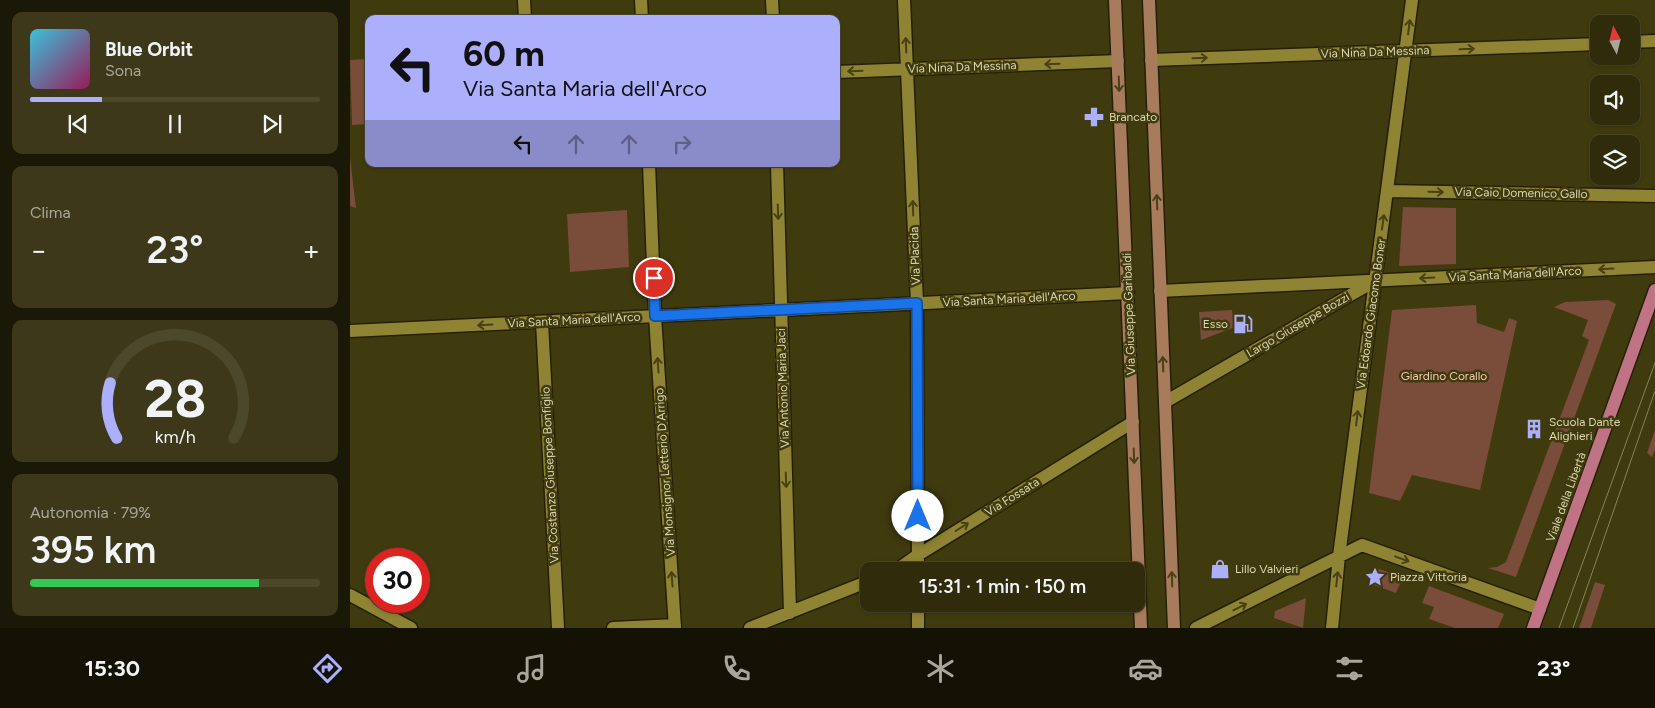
<!DOCTYPE html>
<html lang="it">
<meta charset="utf-8">
<style>
body{margin:0;font-family:Figtree,sans-serif;background:#3c3819;color:#f1f3f6;height:100vh;display:flex;flex-direction:column;font-size:19px;white-space:nowrap}
*{box-sizing:border-box;margin:0}
p{font-size:16px;color:#a8a79d}
.icon{flex:none;width:28px;height:28px;fill:none;stroke:currentColor;stroke-width:2;stroke-linecap:round;stroke-linejoin:round}
.map{position:relative;flex:1;overflow:hidden}
.drawer{display:flex;flex-direction:column;gap:12px;padding:12px;background:#1a1806;width:350px}
.drawer>*{flex:none}
.banner{position:absolute;left:15px;top:15px;width:475px;height:152px;border-radius:10px;box-shadow:0 1px 4px #0004,0 0 0 1px #4b482c;background:#acaffb;color:#111;overflow:hidden}
.needle{width:32px;rotate:353deg}
.tools{position:absolute;left:1240px;top:15px;display:grid;gap:10px}
.tools a{display:grid;place-items:center;width:50px;height:50px;border-radius:10px;background:#302c0b;box-shadow:0 1px 4px #0004,0 0 0 1px #4b482c;font-size:25px}
.speed{position:absolute;left:15px;top:548px;display:flex;gap:10px;font-size:25px;font-weight:700;text-align:center}
.speed>*{display:grid;place-content:center;width:65px;height:65px;border-radius:50%;background:#302c0b;box-shadow:0 1px 4px #0004,0 0 0 1px #4b482c;line-height:1}
.speed .limit{border:8px solid #d22;background:#fff;color:#111}
.pin{position:absolute;display:grid;place-items:center;width:42px;height:42px;color:#fff;margin:-21px;border:2px solid #fff;border-radius:50%;box-shadow:0 1px 5px #0007}
.me{position:absolute;width:55px;margin:-28px;rotate:0deg;stroke-linejoin:round;filter:drop-shadow(0 0 4px #0008)}
.turn{display:flex;align-items:center;gap:18px;height:105px;padding:0 15px;font-size:22px}
.turn .icon{width:65px;height:65px;stroke-width:2.5}
.turn b{display:block;font-size:35px;line-height:42px}
.lanes{display:flex;align-items:center;height:48px;padding:0 15px;background:#0003;justify-content:center;gap:25px;direction:ltr}
.lanes .off{opacity:.35}
.big{font-size:38px;font-weight:600;line-height:1.1}
.drawer .card{flex:1;display:flex;flex-direction:column;justify-content:center;gap:8px;min-width:0;padding:0 18px;border-radius:10px;background:#3c3819}
.drawer .dial{align-items:center;gap:0}
.dial svg{height:130px;overflow:visible;fill:none;stroke:#4b482c;stroke-width:7;stroke-linecap:round;text-anchor:middle}
.dial text{fill:#f1f3f6;stroke:none}
.song{display:flex;align-items:center;gap:15px}
.cover{width:60px;height:60px;border-radius:8px;background:linear-gradient(135deg,hsl(190 70% 55%),hsl(330 70% 35%))}
.played{height:5px;border-radius:2px;background:linear-gradient(90deg,#acaffb 25%,#4b482c 25%)}
.keys{display:flex;justify-content:space-around;direction:ltr}
.heat{display:flex;justify-content:space-between;align-items:center;font-size:28px;direction:ltr}
.charge{height:8px;border-radius:4px;background:linear-gradient(90deg,#34c759 79%,#4b482c 0)}
.trip{position:absolute;left:510px;top:562px;width:285px;height:50px;border-radius:10px;background:#302c0b;box-shadow:0 1px 4px #0004,0 0 0 1px #4b482c;font-weight:600;line-height:50px;text-align:center}
.menu{display:flex;height:80px;justify-content:space-around;align-items:center;background:#131204;color:#a8a79d}
.menu .icon{width:35px;height:35px}
.menu .on{color:#acaffb}
.menu b{font-size:22px;color:#f1f3f6}
main{display:flex;flex:1;min-height:0}
.map>svg:first-child{display:block}
.green{fill:#7a4c3a}
.lines{fill:none;stroke-linecap:round;stroke-linejoin:round}
.street-casing{stroke:#252108;stroke-width:15}
.secondary-casing{stroke:#252108;stroke-width:15}
.primary-casing{stroke:#252108;stroke-width:15}
.street{stroke:#8f8434;stroke-width:12}
.secondary{stroke:#a77b5c;stroke-width:12}
.primary{stroke:#c07384;stroke-width:12}
.tram{stroke:#878259;stroke-width:1}
.oneway{stroke:#484113}
.oneway2{stroke:#4a4017}
.route-casing{stroke:#114b97;stroke-width:12}
.route{stroke:#1a73e8;stroke-width:9}
.labels{text-anchor:middle;stroke-width:5;stroke-linejoin:round;paint-order:stroke}
.street-label{font-size:12px;fill:#dbd7b0;stroke:#403a0f}
.poi-label{font-size:12px;fill:#dbd7b0;stroke:#403a0f;text-anchor:start}
.park-label{font-size:12px;fill:#f5c8b7;stroke:#403a0f}
</style>
<main>
<section class="drawer">
<div class="card">
<div class="song"><i class="cover"></i><div><b>Blue Orbit</b><p>Sona</p></div></div>
<div class="played"></div>
<div class="keys"><svg class="icon" aria-label="previous" viewBox="0 0 24 24"><path d="M18 5L8 12l10 7zM5 5v14"/></svg><svg class="icon" aria-label="pause" viewBox="0 0 24 24"><path d="M8 5v14M16 5v14"/></svg><svg class="icon" aria-label="next" viewBox="0 0 24 24"><path d="M6 5l10 7-10 7zM19 5v14"/></svg></div>
</div>
<div class="card"><p>Clima</p>
<div class="heat"><a>−</a><b class="big">23°</b><a>+</a></div>
</div>
<div class="card dial"><svg viewBox="0 0 100 80">
<path d="M14 69A42 42 0 1 1 86 69"/>
<path d="M14 69A42 42 0 0 1 10 35" stroke="#acaffb"/>
<text x="50" y="56" font-size="32" font-weight="700">28</text>
<text x="50" y="72" font-size="11">km/h</text>
</svg></div>
<div class="card"><p>Autonomia · 79%</p><b class="big">395 km</b><div class="charge"></div></div>
</section>
<div class="map">
<svg width="1305" height="628" viewBox="0 0 1305 628">
<rect width="100%" height="100%" fill="#403a0f"/>
<path class="green" d="M19,59V124L2,125L0,60Z
M0,157L6,208L0,206Z
M1053,207L1106,208V264L1049,266Z
M277,210L279,267L220,272L217,214Z
M1258,300L1266,304L1166,577L1138,568L1147,567L1156,562L1239,340L1232,336L1238,320L1204,307L1215,302Z
M1126,305L1127,323L1154,332L1159,318L1167,321L1130,490L1062,475L1050,501L1019,493L1042,310Z
M882,310L885,327L851,340L849,312Z
M1305,430V450L1302,457L1297,453Z
M1029,569L1053,577L1046,593L1021,584Z
M1245,582L1255,585L1241,628H1229Z
M1079,586L1154,614L1148,628H1105L1079,619L1084,607L1072,603Z
M956,598L953,628L924,618L925,611Z"/>
<g class="lines">
<defs>
<path id="street" d="M174,0L175,19
M291,0L292,19
M422,0L423,19
M554,0L567,303L568,571
M1281,42L1305,41
M801,60L1249,44
M486,72L768,61
M299,164L305,316L325,628
M427,164L440,613
M1037,191L1305,196
M810,291L1305,267
M192,322L208,628
M0,331L778,293
M815,402L1023,282
M541,571L551,567L568,555L783,422
M0,595L61,628
M568,604V628
M263,628L325,625
M400,628L519,581
M846,628L1012,545L1190,609
M982,628L989,556L1062,0"/>
<path id="secondary" d="M765,0L791,628
M799,0L824,628"/>
<path id="primary" d="M1183,628L1305,290"/>
</defs>
<use href="#street" class="street-casing"/>
<use href="#secondary" class="secondary-casing"/>
<use href="#primary" class="primary-casing"/>
<use href="#street" class="street"/>
<use href="#secondary" class="secondary"/>
<use href="#primary" class="primary"/>
<path class="tram" d="M1209,628L1305,363
M1223,628L1305,391"/>
</g>
<defs><path id="oneway-shaft" d="M-6 0H5M1.5-3L5.5 0L1.5 3" fill="none" stroke-width="1.6" stroke-linecap="round" stroke-linejoin="round" transform="scale(1.25)"/></defs>
<g class="oneway">
<use href="#oneway-shaft" transform="translate(1059 27) rotate(-83)"/>
<use href="#oneway-shaft" transform="translate(556 45) rotate(-92)"/>
<use href="#oneway-shaft" transform="translate(1117 49) rotate(-2)"/>
<use href="#oneway-shaft" transform="translate(850 58) rotate(-2)"/>
<use href="#oneway-shaft" transform="translate(702 64) rotate(178)"/>
<use href="#oneway-shaft" transform="translate(505 71) rotate(178)"/>
<use href="#oneway-shaft" transform="translate(1086 192) rotate(1)"/>
<use href="#oneway-shaft" transform="translate(563 208) rotate(-92)"/>
<use href="#oneway-shaft" transform="translate(428 212) rotate(88)"/>
<use href="#oneway-shaft" transform="translate(1033 222) rotate(-82)"/>
<use href="#oneway-shaft" transform="translate(1256 269) rotate(177)"/>
<use href="#oneway-shaft" transform="translate(1077 278) rotate(177)"/>
<use href="#oneway-shaft" transform="translate(135 325) rotate(177)"/>
<use href="#oneway-shaft" transform="translate(308 365) rotate(-94)"/>
<use href="#oneway-shaft" transform="translate(1007 418) rotate(-83)"/>
<use href="#oneway-shaft" transform="translate(436 480) rotate(88)"/>
<use href="#oneway-shaft" transform="translate(612 527) rotate(-32)"/>
<use href="#oneway-shaft" transform="translate(1052 559) rotate(20)"/>
<use href="#oneway-shaft" transform="translate(322 579) rotate(-94)"/>
<use href="#oneway-shaft" transform="translate(987 579) rotate(-84)"/>
<use href="#oneway-shaft" transform="translate(890 607) rotate(-27)"/>
</g>
<g class="oneway2">
<use href="#oneway-shaft" transform="translate(769 84) rotate(88)"/>
<use href="#oneway-shaft" transform="translate(807 202) rotate(-92)"/>
<use href="#oneway-shaft" transform="translate(813 364) rotate(-92)"/>
<use href="#oneway-shaft" transform="translate(784 456) rotate(88)"/>
<use href="#oneway-shaft" transform="translate(822 579) rotate(-92)"/>
</g>
<g class="lines">
<defs>
<path id="route" d="M304,278L305,316L567,303L568,516"/>
</defs>
<use href="#route" class="route-casing"/>
<use href="#route" class="route"/>
</g>
<defs>
<symbol id="pharmacy-bare" viewBox="-9 -9 18 18"><path d="M-2-6h4v4h4v4h-4v4h-4v-4h-4v-4h4Z" fill="#acaffb" stroke="#403a0f" stroke-width="2.5" paint-order="stroke"/></symbol>
<symbol id="fuel-bare" viewBox="-9 -9 18 18"><path d="M-5.5-6h7V0h2V4h1.3V-2.5L3-4.5l.8-.8L6-3V5H2.5V1h-1V6h-7ZM-4.2-4.7v3.2H.2V-4.7Z" fill="#acaffb" stroke="#403a0f" stroke-width="2.5" paint-order="stroke"/></symbol>
<symbol id="building-bare" viewBox="-9 -9 18 18"><path d="M-4-6H4V6H1V3H-1V6H-4ZM-2.5-4.3h1.7v1.8h-1.7ZM.8-4.3h1.7v1.8H.8ZM-2.5-1h1.7V.8h-1.7ZM.8-1h1.7V.8H.8Z" fill="#acaffb" stroke="#403a0f" stroke-width="2.5" paint-order="stroke"/></symbol>
<symbol id="shop-bare" viewBox="-9 -9 18 18"><path d="M-5-2.5h2.3a2.7 3.5 0 0 1 5.4 0H5L5.5 6h-11ZM-1.5-2.5h3a1.5 2.3 0 0 0-3 0Z" fill="#acaffb" stroke="#403a0f" stroke-width="2.5" paint-order="stroke"/></symbol>
<symbol id="sight-bare" viewBox="-9 -9 18 18"><path d="M0-6L1.8-2.2L6-1.7L2.9 1.2L3.7 5.4L0 3.3L-3.7 5.4L-2.9 1.2L-6-1.7L-1.8-2.2Z" fill="#acaffb" stroke="#403a0f" stroke-width="2.5" paint-order="stroke"/></symbol>
</defs>
<g fill-rule="evenodd">
<use href="#pharmacy-bare" x="730" y="103" width="28" height="28"/>
<use href="#fuel-bare" x="879" y="310" width="28" height="28"/>
<use href="#building-bare" x="1170" y="415" width="28" height="28"/>
<use href="#shop-bare" x="856" y="555" width="28" height="28"/>
<use href="#sight-bare" x="1011" y="563" width="28" height="28"/>
</g>
<g class="labels">
<g class="street-label">
<text transform="translate(1025 52) rotate(-2)" y="4">Via Nina Da Messina</text>
<text transform="translate(612 67) rotate(-2)" y="4">Via Nina Da Messina</text>
<text transform="translate(1171 193) rotate(1)" y="4">Via Caio Domenico Gallo</text>
<text transform="translate(565 256) rotate(-92)" y="4">Via Placida</text>
<text transform="translate(1165 274) rotate(-3)" y="4">Via Santa Maria dell'Arco</text>
<text transform="translate(659 299) rotate(-3)" y="4">Via Santa Maria dell'Arco</text>
<text transform="translate(779 314) rotate(-92)" y="4">Via Giuseppe Garibaldi</text>
<text transform="translate(1021 314) rotate(-82)" y="4">Via Edoardo Giacomo Boner</text>
<text transform="translate(224 320) rotate(-3)" y="4">Via Santa Maria dell'Arco</text>
<text transform="translate(948 325) rotate(-30)" y="4">Largo Giuseppe Bozzi</text>
<text transform="translate(433 388) rotate(-92)" y="4">Via Antonio Maria Jaci</text>
<text transform="translate(315 472) rotate(-94)" y="4">Via Monsignor Letterio D'Arrigo</text>
<text transform="translate(200 475) rotate(-93)" y="4">Via Costanzo Giuseppe Bonfiglio</text>
<text transform="translate(662 497) rotate(-32)" y="4">Via Fossata</text>
<text transform="translate(1216 497) rotate(-70)" y="4">Viale della Libertà</text>
</g>
<g class="poi-label">
<text x="759" y="121">Brancato</text>
<text x="878" y="328" text-anchor="end">Esso</text>
<text x="1199" y="426">Scuola Dante<tspan x="1199" dy="14">Alighieri</tspan></text>
<text x="885" y="573">Lillo Valvieri</text>
<text x="1040" y="581">Piazza Vittoria</text>
</g>
<g class="park-label">
<text x="1094" y="380">Giardino Corallo</text>
</g>
</g>
</svg>
<div class="tools">
<a><svg class="needle" viewBox="-14 -14 28 28"><path d="M0-13l5 13h-10z" fill="#e53935"/><path d="M0 13l5-13h-10z" fill="#a8a79d"/></svg></a>
<a><svg class="icon" aria-label="sound" viewBox="0 0 24 24"><path d="M4 9h4l5-4v14l-5-4H4zM17 9q2 3 0 6"/></svg></a>
<a><svg class="icon" aria-label="layers" viewBox="0 0 24 24"><path d="M12 4l9 5-9 5-9-5zM3 14l9 5 9-5"/></svg></a>
</div>
<div class="speed"><div class="limit">30</div></div>
<div class="pin" style="left:304px;top:278px;background:#d93025"><svg class="icon" aria-label="arrive" viewBox="0 0 24 24"><path d="M6 21V4h12l-3 4 3 4H6"/></svg></div>
<svg class="me" style="left:568px;top:516px" viewBox="-20 -20 40 40"><circle r="19" fill="#fff"/><path d="M0-13L10 11 0 6-10 11z" fill="#1a73e8"/></svg>
<div class="trip">15:31 · 1 min · 150 m</div>
<div class="banner">
<div class="turn"><svg class="icon" aria-label="left" viewBox="0 0 24 24"><path d="M17 20v-9H6M10 6l-5 5 5 5"/></svg><div><b>60 m</b>Via Santa Maria dell'Arco</div></div>
<div class="lanes"><svg class="icon" aria-label="left" viewBox="0 0 24 24"><path d="M17 20v-9H6M10 6l-5 5 5 5"/></svg><svg class="icon off" aria-label="ahead" viewBox="0 0 24 24"><path d="M12 20V5M6 11l6-6 6 6"/></svg><svg class="icon off" aria-label="ahead" viewBox="0 0 24 24"><path d="M12 20V5M6 11l6-6 6 6"/></svg><svg class="icon off" aria-label="right" viewBox="0 0 24 24"><path d="M7 20v-9h11M14 6l5 5-5 5"/></svg></div>
</div>
</div>
</main>
<nav class="menu">
<b>15:30</b>
<svg class="icon on" aria-label="directions" viewBox="0 0 24 24"><path d="M12 3l9 9-9 9-9-9zM9 14v-3h6M13 9l2 2-2 2"/></svg>
<svg class="icon" aria-label="music" viewBox="0 0 24 24"><path d="M9 18V5l10-2v13"/><circle cx="6" cy="18" r="3"/><circle cx="16" cy="16" r="3"/></svg>
<svg class="icon" aria-label="phone" viewBox="0 0 24 24"><path d="M5 4h4l2 5-3 2q2 4 5 5l2-3 5 2v4C11 20 4 13 5 4z"/></svg>
<svg class="icon" aria-label="climate" viewBox="0 0 24 24"><path d="M12 3v18M4 7l16 10M4 17L20 7"/></svg>
<svg class="icon" aria-label="car" viewBox="0 0 24 24"><path d="M5 17H2v-5l4-1 3-4h7l3 4 3 1v5h-3M9 17h6M6 11h13"/><circle cx="7" cy="17" r="2"/><circle cx="17" cy="17" r="2"/></svg>
<svg class="icon" aria-label="filters" viewBox="0 0 24 24"><path d="M4 7h16M4 17h16"/><circle cx="9" cy="7" r="2"/><circle cx="15" cy="17" r="2"/></svg>
<b>23°</b>
</nav>
